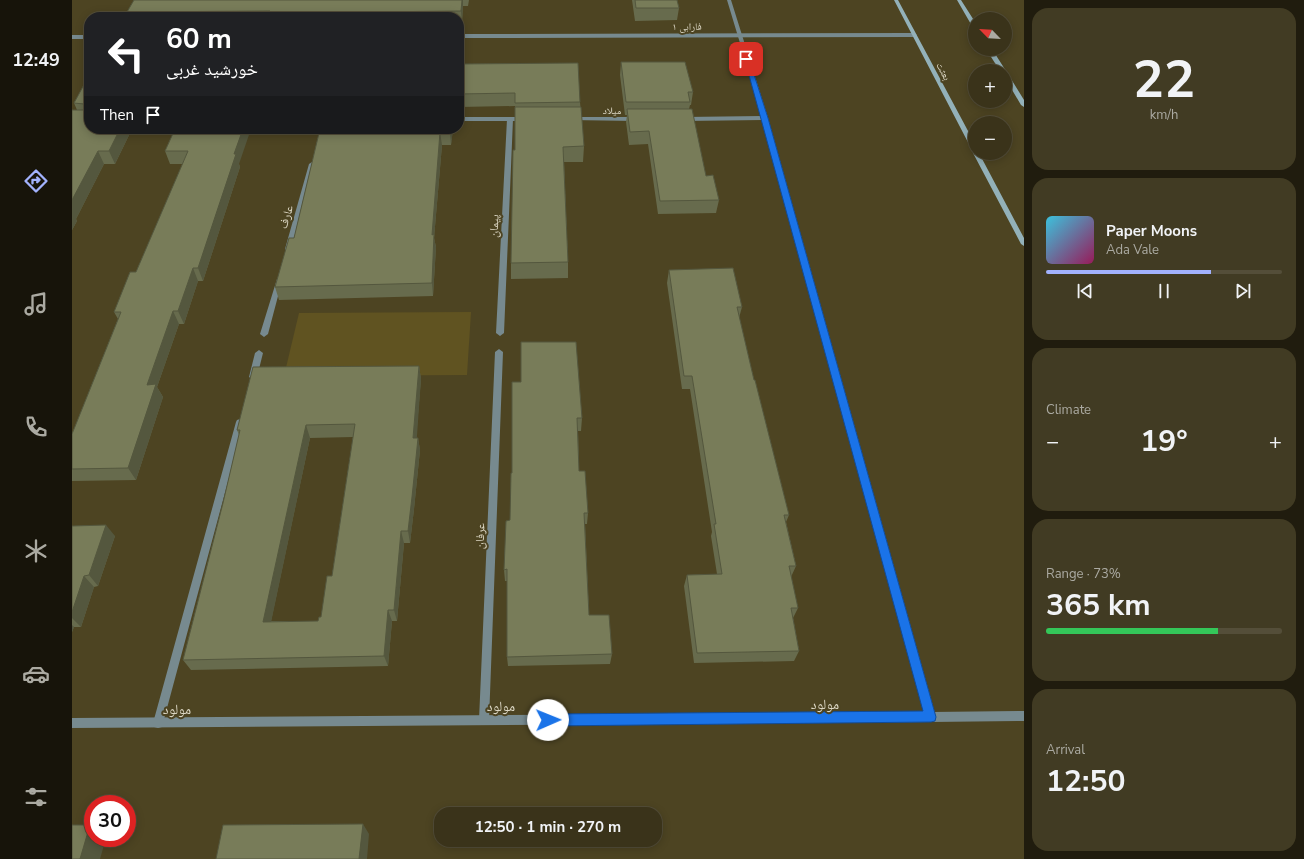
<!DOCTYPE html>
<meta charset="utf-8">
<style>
body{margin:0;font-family:"Nunito Sans","Noto Naskh Arabic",sans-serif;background:#413b23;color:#f1f3f6;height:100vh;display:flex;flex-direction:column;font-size:15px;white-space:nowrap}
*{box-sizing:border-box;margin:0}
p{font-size:13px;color:#abaaa2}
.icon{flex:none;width:22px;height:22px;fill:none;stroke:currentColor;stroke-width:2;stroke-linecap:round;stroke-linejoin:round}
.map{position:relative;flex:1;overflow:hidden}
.side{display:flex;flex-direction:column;gap:8px;padding:8px;background:#201c0e;width:280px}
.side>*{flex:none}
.top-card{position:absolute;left:12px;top:12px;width:380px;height:122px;border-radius:16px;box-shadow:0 2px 10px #0003,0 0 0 1px #544e39;background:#202124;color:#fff;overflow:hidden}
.needle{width:26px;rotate:295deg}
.buttons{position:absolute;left:896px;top:12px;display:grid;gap:8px}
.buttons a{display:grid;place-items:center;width:44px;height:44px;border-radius:50%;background:#3a331a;box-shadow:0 2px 10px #0003,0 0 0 1px #544e39;font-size:20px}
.speed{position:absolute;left:12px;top:795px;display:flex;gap:8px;font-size:20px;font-weight:700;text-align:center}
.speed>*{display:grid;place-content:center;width:52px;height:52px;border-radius:50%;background:#3a331a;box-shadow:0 2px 10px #0003,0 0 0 1px #544e39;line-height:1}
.speed .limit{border:6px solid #d22;background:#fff;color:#111}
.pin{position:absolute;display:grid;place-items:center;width:34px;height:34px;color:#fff;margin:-17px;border-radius:8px;box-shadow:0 2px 6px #0006}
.me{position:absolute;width:44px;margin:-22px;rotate:89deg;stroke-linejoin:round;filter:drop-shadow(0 0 3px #0008)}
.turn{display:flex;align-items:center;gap:14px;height:84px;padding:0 16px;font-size:18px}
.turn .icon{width:52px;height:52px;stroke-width:2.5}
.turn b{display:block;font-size:28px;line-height:34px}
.then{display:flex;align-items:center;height:38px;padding:0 16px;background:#0003;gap:8px;font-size:15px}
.big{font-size:30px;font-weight:700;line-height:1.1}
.side .card{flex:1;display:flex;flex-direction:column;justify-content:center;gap:6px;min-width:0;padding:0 14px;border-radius:16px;background:#413b23}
.side .dial{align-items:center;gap:0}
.dial b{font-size:52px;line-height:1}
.song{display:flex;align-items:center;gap:12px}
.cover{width:48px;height:48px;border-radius:6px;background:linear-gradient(135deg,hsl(190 70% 55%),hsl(330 70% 35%))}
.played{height:4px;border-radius:2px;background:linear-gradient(90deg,#a2b2fd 70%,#544e39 70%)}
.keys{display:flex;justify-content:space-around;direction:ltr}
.heat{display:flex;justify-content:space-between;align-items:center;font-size:22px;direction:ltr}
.charge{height:6px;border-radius:3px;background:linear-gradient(90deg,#34c759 73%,#544e39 0)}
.trip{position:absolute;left:362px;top:807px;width:228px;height:40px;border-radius:16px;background:#3a331a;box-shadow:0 2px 10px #0003,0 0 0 1px #544e39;font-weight:700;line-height:40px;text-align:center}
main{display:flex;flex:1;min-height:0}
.tabs{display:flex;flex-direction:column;width:72px;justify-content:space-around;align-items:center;background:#17140a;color:#abaaa2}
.tabs .icon{width:28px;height:28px}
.tabs .on{color:#a2b2fd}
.tabs b{font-size:18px;color:#f1f3f6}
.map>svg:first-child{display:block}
.green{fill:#605321}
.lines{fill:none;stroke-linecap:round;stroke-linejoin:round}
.service{fill:#778a8f;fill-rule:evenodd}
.minor{fill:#778a8f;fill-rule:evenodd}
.tertiary{fill:#778a8f;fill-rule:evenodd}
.secondary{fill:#93b1b9;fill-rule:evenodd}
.wall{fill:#676b4d;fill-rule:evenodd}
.shaded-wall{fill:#54573e}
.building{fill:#787c59;stroke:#54573e;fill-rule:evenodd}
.route{fill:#1a73e8;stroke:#114b97}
.labels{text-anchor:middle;stroke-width:4;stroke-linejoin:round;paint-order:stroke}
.far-street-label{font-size:10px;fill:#dcd7c4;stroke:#4d4422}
.street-label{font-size:12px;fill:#dcd7c4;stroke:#4d4422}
.near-street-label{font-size:14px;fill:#dcd7c4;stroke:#4d4422}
</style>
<main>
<nav class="tabs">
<b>12:49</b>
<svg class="icon on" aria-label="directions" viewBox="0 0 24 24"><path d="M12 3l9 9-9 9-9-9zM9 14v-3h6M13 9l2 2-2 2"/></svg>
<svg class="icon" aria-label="music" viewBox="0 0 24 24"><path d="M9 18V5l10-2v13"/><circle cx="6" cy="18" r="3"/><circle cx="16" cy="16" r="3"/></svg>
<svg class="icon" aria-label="phone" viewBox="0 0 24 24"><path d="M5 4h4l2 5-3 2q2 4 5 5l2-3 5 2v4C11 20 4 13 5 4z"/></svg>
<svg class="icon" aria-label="climate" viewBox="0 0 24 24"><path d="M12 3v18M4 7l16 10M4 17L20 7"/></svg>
<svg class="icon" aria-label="car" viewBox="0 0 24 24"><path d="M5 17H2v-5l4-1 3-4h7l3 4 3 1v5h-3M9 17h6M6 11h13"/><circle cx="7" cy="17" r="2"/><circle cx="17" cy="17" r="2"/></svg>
<svg class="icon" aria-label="filters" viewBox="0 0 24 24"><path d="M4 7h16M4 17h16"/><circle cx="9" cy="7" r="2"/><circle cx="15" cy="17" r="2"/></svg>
</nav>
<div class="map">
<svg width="952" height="859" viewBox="0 0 952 859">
<rect width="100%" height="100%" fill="#4d4422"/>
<path class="green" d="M399,312L395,375L212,376L227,313Z"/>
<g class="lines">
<path class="service" d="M438,117L441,119L432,333L428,336L424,333L435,119Z
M240,162L243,164L219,249L218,251H214L213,249L237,164Z
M205,279H207L210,281L196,334L192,337L188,334Z
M427,349L431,352L417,720L416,724L412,725L408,724L407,720L423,352Z
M187,350L191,353L185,377L181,380L177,377L183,353Z
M168,419L171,420L172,422L91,723L90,727L86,728L82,727L81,723L164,422L165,420Z
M952,711V721L859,722L855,721L854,717L855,713L859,712Z"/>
<path class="minor" d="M655,0H659L696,118L864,717L863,721L859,722L0,728V718L853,712L691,120L612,121L609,119L612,117L690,116Z
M387,117H454L457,119L454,121H387Z
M500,117H564L567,119L564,121L498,120L497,119Z"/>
<path class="tertiary" d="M387,34L842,33L845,35L842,37L387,38Z
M0,35H17V39H0Z"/>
<path class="secondary" d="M822,0H826L903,144V153H907L952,238V246L949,244L901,153L902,152L900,150Z
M885,0H889L903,22V28L900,26Z
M914,49H920L934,71L933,72L928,71Z
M933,72L936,74L952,100V107L949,105L933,78Z"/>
</g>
<path class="wall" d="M62,0H397L396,6H391L390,23H387V17H57L55,12Z
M560,0H605L607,8L605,20L563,21Z
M549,62L621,92L619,105H618L617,109L634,176L647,200L644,213L586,214L576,144L557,145L554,122L555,115H553L548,75Z
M387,64L508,102L512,146L511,162H492L496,262V278L439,279V263L443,150V106L387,107Z
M14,81L17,129H60L43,164H32L4,219L5,221L0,230V110H5L2,103Z
M103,129L167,164L168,167L131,281H126L112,324H107L85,387L91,397L64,480L0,481V434L46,319L42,312L64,272L111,164H98L93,151Z
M248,129H381L379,145H370L362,238L364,247L361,296L207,300L203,287L222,238Z
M597,270L670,307L667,318L682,380L717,515L714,522L724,566L719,577L726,608L721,618L727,651L722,661L622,663L612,586L615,575L645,574L639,536L640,532L618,389H610L595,283Z
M347,366L349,379L344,438H346L348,450L342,509L338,543H332L325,621H320L316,666L119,670L111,660L151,503L167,435L165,430ZM281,437L260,576L249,617L246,621H199L238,438Z
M440,382L510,418L509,431H506L507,471L516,513L515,524H513L517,615L540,654L538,664L436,666L435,657V581H433L432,570L438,520L440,473Z
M0,526L43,536L26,586L22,587L9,627H2L0,632Z"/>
<path class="shaded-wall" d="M390,0H391V6L390,23L389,11Z
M48,129H60L43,164L37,151Z
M171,129H179L167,164L168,167L131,281L126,268L162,154Z
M378,129H381L379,145L378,132Z
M368,132L370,145L362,238L364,247L361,296L360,283V235Z
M26,151L32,164L4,219L5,221L0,230V200Z
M121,268L126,281L112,324L106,311Z
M101,311L107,324L85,387L91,397L64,480L56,468L75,385Z
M347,366L349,379L344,450L341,438Z
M234,425L238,438L197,632L191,622Z
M346,438L348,450L342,509L338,543L336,531Z
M34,525L43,536L26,586L17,575Z
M329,531L332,543L325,621L322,610Z
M12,576L22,587L9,627L0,618V612Z
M316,610L320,621L316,666L312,656Z
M0,625L2,627L0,632Z
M291,824L297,834L295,859H287Z
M18,825L21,827V838H34L28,859H8Z"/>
<path class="building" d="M62,0H390L389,11L197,13L198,11L55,12Z
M563,0H605L607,8H564Z
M549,62H613L621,92H616L618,102H554Z
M506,63L508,102L443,103V93L387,94V64Z
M14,81H17V129H48L37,151H26L0,200V110H12V104L2,103Z
M443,107H509L512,146L491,147L496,262L439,263L441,150H443Z
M555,109H620L634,176L641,175L647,200L588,201L577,131L558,132Z
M103,129H171L162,154H164L126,268H121L106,311H101L75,385L84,384L56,468L0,469V434L49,312H42L58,272H64L116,151H93Z
M248,129H378V132H368L360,235L362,234L360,283L203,287L217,238H222Z
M661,268L670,307H665L682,380H683L717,515H712L724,566H717L726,608H719L727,651L625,653L615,575L650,574L642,524H644L620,376H612L597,270Z
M449,342H504L510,418H505L507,471H513L516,513H512L517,615H537L540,654L435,657V569L432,570L434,521L438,520L439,473H440V382H449Z
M347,366L341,438H346L340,497L336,531H329L322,610H316L312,656L111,660L151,503L168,430H165L181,367ZM283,424L260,576H255L249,617H247L246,621L191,622L234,425Z
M34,525L17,575L12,576L0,612V526Z
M291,824L287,859H144L151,825Z
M0,825H18L8,859H0Z"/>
<path class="route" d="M672,57L677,59L696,118L864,717L863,721L859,722L476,726L472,724L470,720L472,716L476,714L851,711Z"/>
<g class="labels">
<g class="far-street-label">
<text x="615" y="30">فارابی ۱</text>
<text transform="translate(872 71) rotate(62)" y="4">بعثت</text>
<text x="540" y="114">میلاد</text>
</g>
<g class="street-label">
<text transform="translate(214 217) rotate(-74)" y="4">عارف</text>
<text transform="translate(422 226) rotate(-87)" y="4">پیمان</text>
<text transform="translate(408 536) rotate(-88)" y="4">عرفان</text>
</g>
<g class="near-street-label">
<text x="753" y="709">مولود</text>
<text x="429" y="711">مولود</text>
<text x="105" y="714">مولود</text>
</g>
</g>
</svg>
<div class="buttons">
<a><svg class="needle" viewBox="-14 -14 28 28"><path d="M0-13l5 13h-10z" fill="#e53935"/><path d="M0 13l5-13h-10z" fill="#abaaa2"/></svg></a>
<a>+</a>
<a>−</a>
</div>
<div class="speed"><div class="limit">30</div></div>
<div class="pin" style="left:674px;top:59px;background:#d93025"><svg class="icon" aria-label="arrive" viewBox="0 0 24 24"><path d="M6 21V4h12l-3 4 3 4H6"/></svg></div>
<svg class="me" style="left:476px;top:720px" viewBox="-20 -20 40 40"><circle r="19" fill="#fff"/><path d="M0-13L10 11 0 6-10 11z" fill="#1a73e8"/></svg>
<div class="trip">12:50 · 1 min · 270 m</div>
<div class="top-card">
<div class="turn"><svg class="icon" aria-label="left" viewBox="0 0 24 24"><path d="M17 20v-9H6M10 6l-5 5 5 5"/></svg><div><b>60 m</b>خورشید غربی</div></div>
<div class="then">Then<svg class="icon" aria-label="arrive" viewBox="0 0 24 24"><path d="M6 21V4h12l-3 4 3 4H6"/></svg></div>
</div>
</div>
<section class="side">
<div class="card dial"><b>22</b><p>km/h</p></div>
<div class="card">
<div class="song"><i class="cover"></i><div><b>Paper Moons</b><p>Ada Vale</p></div></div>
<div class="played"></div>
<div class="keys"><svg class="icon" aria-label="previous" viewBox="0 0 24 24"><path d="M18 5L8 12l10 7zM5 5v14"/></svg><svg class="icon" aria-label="pause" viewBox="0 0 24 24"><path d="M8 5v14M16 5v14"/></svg><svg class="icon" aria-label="next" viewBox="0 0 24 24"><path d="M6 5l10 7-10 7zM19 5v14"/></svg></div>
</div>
<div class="card"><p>Climate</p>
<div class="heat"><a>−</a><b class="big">19°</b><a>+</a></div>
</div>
<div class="card"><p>Range · 73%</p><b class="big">365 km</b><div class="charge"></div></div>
<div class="card"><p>Arrival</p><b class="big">12:50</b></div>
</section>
</main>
